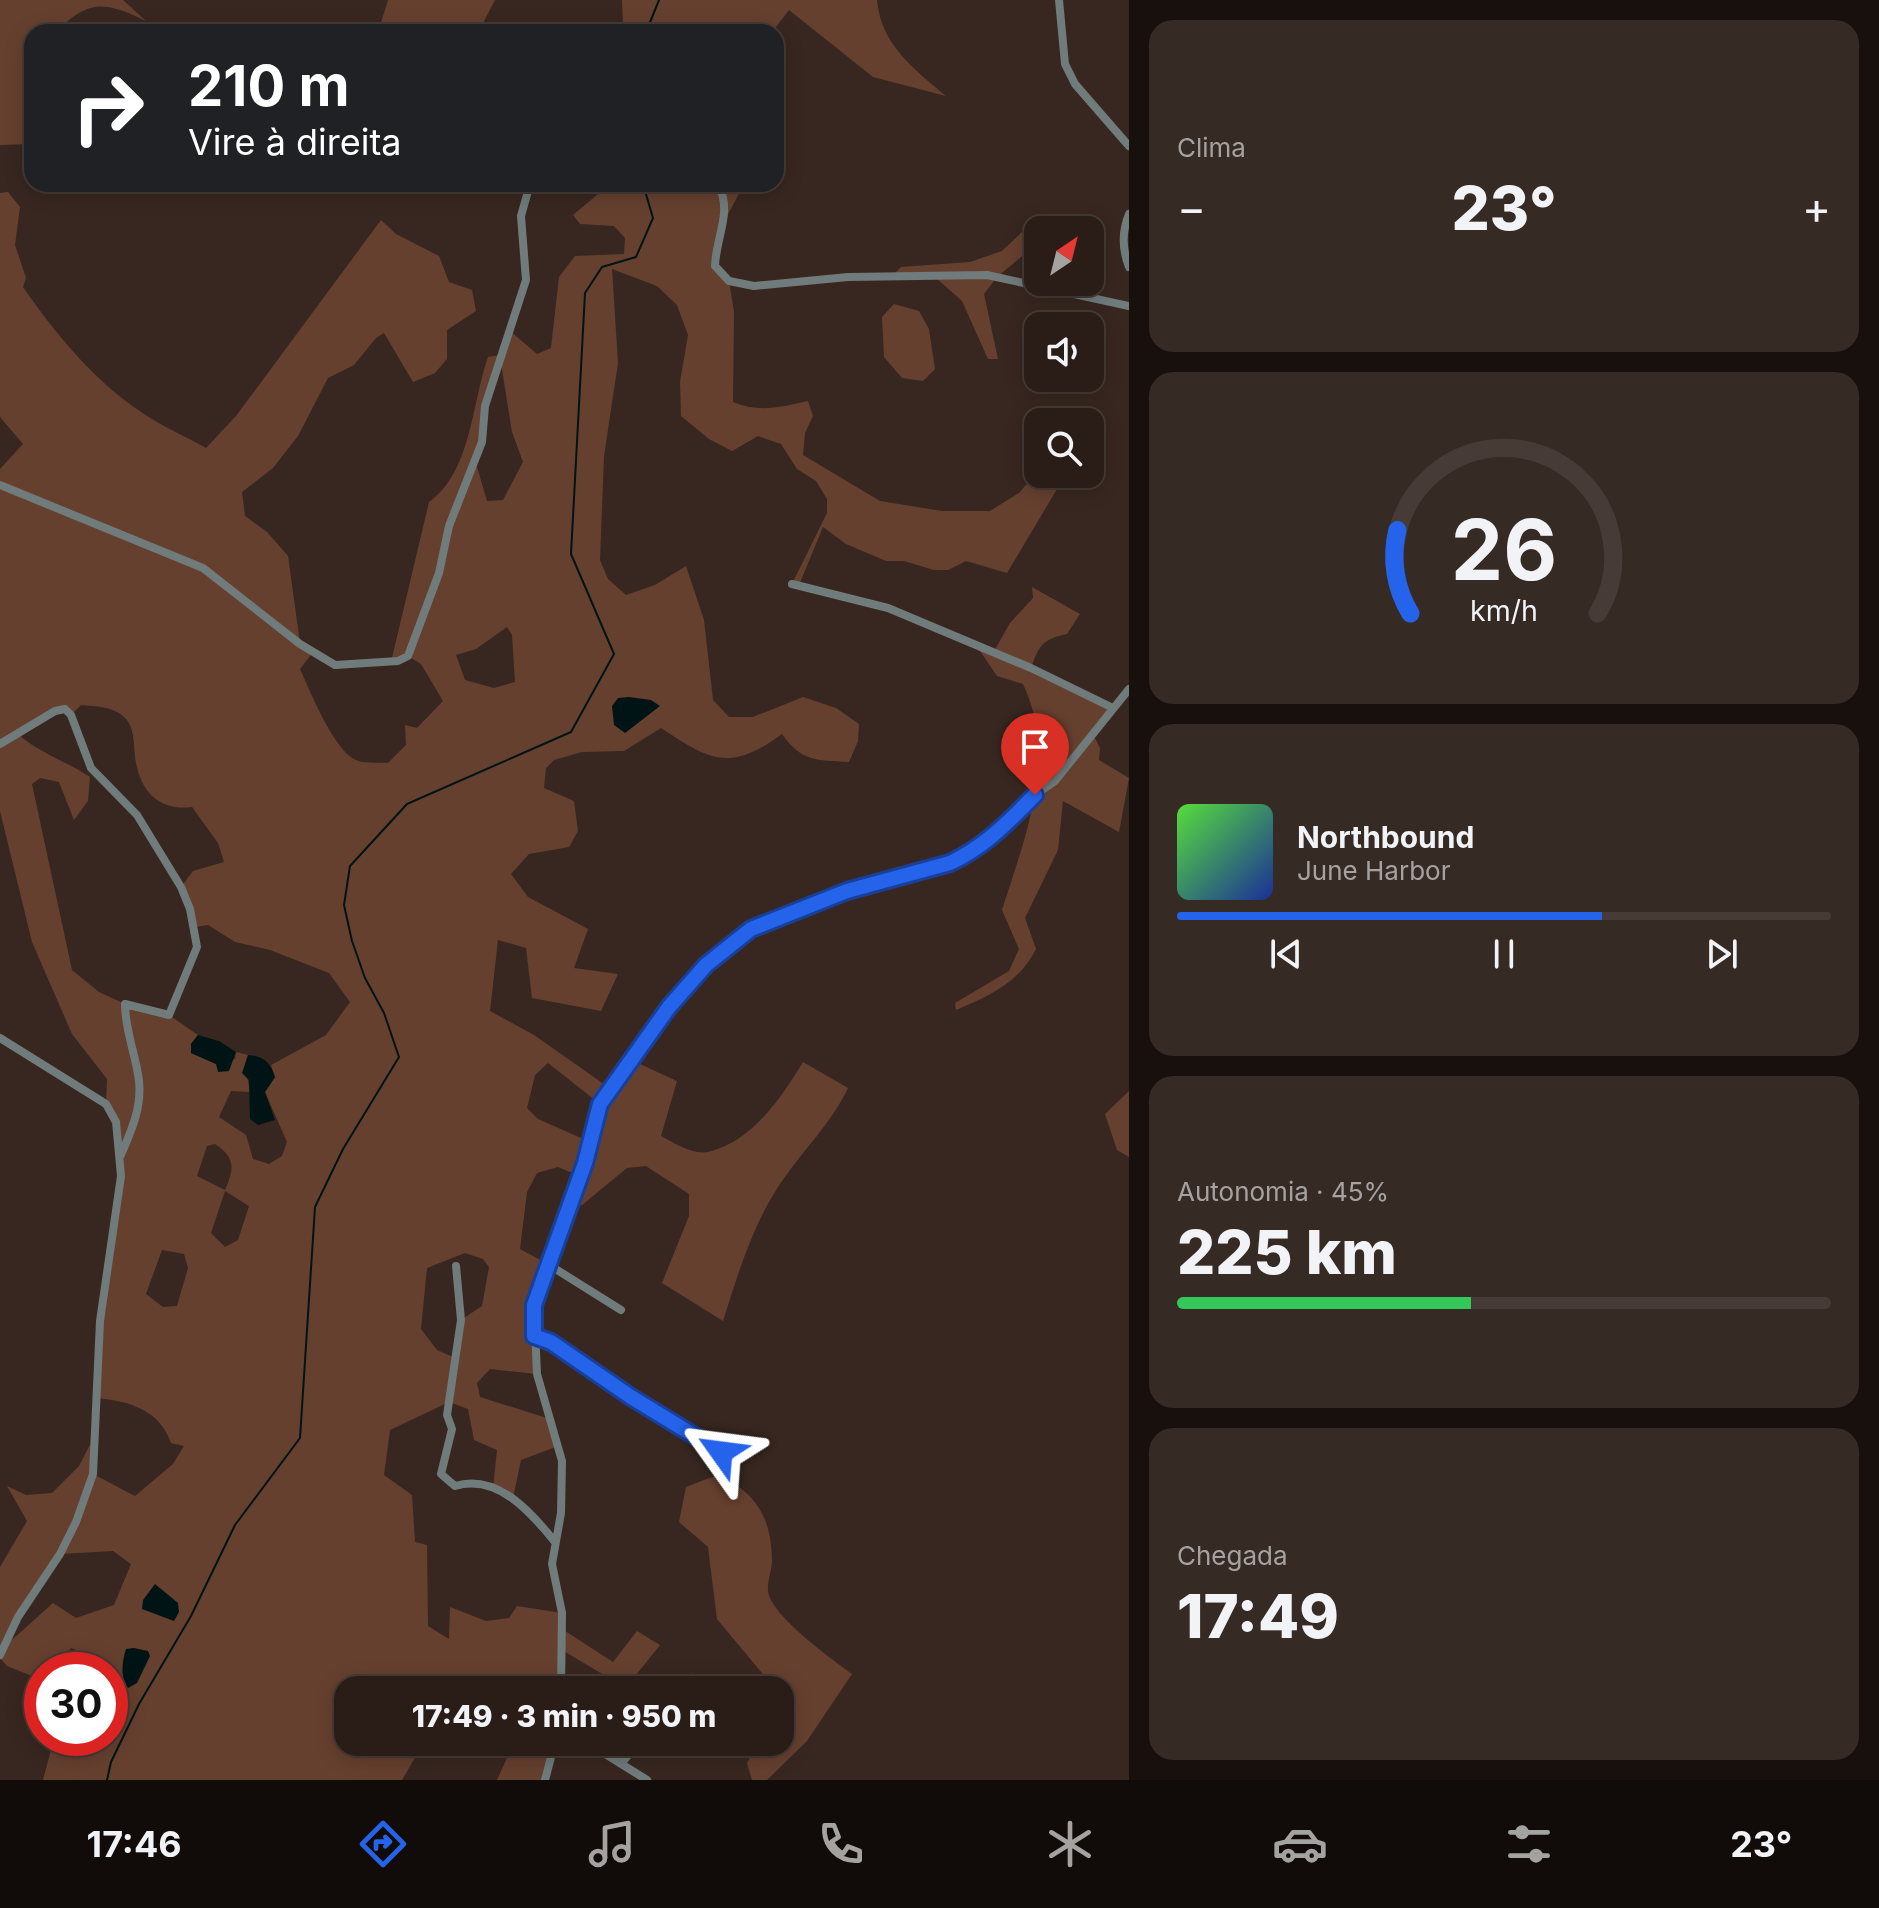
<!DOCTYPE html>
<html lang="pt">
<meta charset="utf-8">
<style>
body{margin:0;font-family:Inter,sans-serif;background:#362a25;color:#f1f3f6;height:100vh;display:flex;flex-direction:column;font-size:30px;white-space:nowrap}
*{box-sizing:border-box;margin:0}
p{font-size:26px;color:#a5a2a2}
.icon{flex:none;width:44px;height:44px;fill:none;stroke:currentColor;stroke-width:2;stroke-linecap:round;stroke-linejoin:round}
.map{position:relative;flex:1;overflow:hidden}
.panel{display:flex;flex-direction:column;gap:20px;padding:20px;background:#17100d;width:750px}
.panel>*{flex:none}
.guide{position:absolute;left:24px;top:24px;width:760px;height:168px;border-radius:24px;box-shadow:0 4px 20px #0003,0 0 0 2px #463b37;background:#202124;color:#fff;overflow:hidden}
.needle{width:52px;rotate:35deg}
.buttons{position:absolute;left:1024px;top:216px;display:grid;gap:16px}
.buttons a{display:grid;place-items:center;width:80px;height:80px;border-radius:16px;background:#2a1d18;box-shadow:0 4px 20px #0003,0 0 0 2px #463b37;font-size:40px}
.speed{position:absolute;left:24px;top:1652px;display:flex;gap:16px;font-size:40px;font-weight:700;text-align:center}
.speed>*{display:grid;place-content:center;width:104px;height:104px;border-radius:50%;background:#2a1d18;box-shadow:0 4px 20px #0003,0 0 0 2px #463b37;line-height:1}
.speed .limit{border:12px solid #d22;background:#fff;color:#111}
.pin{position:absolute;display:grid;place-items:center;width:68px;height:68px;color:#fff;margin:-82px -34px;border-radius:50% 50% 50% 0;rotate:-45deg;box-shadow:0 0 8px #0007}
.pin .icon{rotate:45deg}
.me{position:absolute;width:88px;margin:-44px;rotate:301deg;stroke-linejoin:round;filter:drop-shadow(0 0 6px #0008)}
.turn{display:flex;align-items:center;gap:28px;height:168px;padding:0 32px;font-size:36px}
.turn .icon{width:104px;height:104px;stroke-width:2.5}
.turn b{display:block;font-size:56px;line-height:68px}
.big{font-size:60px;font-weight:800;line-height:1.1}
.panel .tile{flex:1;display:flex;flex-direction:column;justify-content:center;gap:12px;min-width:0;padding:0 28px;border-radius:24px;background:#362a25}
.panel .dial{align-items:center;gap:0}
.dial svg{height:208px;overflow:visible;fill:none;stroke:#463b37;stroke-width:7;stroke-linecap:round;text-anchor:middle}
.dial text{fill:#f1f3f6;stroke:none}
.song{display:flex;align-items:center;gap:24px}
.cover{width:96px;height:96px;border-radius:12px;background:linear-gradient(135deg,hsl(110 70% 55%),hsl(230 70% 35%))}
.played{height:8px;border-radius:4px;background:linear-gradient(90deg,#2563eb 65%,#463b37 65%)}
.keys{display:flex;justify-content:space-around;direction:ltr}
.heat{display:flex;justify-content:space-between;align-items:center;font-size:44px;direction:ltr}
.charge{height:12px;border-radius:6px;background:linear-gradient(90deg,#34c759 45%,#463b37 0)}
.trip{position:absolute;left:334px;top:1676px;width:460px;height:80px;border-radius:24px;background:#2a1d18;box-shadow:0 4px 20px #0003,0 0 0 2px #463b37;font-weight:800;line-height:80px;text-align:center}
.tabs{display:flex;height:128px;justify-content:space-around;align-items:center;background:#110c0a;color:#a5a2a2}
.tabs .icon{width:56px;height:56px}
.tabs .selected{color:#2563eb}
.tabs b{font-size:36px;color:#f1f3f6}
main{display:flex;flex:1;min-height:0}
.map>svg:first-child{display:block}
.green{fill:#66402f;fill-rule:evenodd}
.water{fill:#001415}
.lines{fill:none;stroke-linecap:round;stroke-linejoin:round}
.stream{stroke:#001415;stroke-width:2}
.minor{stroke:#707b7b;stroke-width:8}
.route-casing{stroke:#184099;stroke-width:20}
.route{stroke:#2563eb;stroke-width:14}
</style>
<main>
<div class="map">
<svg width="1129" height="1780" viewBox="0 0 1129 1780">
<rect width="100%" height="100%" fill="#382720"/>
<path class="green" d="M0,0H123L146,21C103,0 89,0 55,32H32V144L0,145Z
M388,0H495L482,25L488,32H378Z
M622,0H877C881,45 914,69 946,96L873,77L789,10L772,32H618L623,25Z
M603,184H744L725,220L715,266L729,281L734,312L733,402C758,413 782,407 808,401L813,416L805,433L803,455L880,501L942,511H990L1019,493L1038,471V474H1066L1007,573L966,561L948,570H934L904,561H886L846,544L823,527L799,585L792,584L827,513V499L816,481L797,469L781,444L758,436L732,451L709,439L681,416L680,382L688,335L677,305L657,286L612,269L618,363L604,456L600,560L608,579L626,595L655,585L686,566L704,620L713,700L729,717H753L803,697L836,708L859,724L858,741L849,762C816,760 802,762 782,734C731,772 710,761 661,728L624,751L582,752L554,760L546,768L544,788L574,801L578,831L569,847L529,854L511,874L528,897L588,929L574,968L618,974L601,1011L532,998L526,948L498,940L490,1011L534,1035L608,1087L629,1059L677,1081L661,1136C674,1143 693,1155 708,1152C753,1141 781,1098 803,1062L848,1088C831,1124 802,1151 780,1184C752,1226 738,1274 723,1321L662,1283L689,1216V1194L646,1166L627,1168L582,1205L567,1210L580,1176L558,1167L537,1173L527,1192L520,1249L546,1263L534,1305L537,1374L490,1369L477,1383L480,1397L547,1418L558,1446L521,1460L513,1498L493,1488L497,1450L474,1440L468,1409L449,1402L390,1430L384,1475L412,1495L415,1542L427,1545L428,1626L449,1639L450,1607L486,1621L509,1618L517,1606L562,1613V1629L613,1662L637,1631L660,1645L628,1685L634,1690H609L614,1681L562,1650L561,1690H486L471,1681L458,1682L453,1690H348V1742H424L402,1780H43L51,1750L47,1738H110V1670H94L90,1656L71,1648L56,1670H42V1680L7,1666L0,1658V1567L27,1521L7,1486L26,1495L52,1493L79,1466L96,1433L93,1474L135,1496L173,1464L184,1446L171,1443C160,1410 129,1401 97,1398L100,1321L121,1176L116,1122L106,1104L107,1079L72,1034L32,942L0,811V469L23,444L0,417V193L8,192L20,207L15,245L26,278L23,287C55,333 93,380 141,412C161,426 185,436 206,448L236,416L381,220L396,234L439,256L449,282L472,290L476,311L447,330V359L435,373L413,382L384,333L376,338L354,365L328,378L298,436L273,468L242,492L245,516L267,532L288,556L300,643L313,652L300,669C310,691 334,751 356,760C364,764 378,762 388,763L406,745L405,725L417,728L443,701L421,664L408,656L391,662L429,502C471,473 472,403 488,357L501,355L510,331L537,354L551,348L559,277L575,256L624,254L625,238L614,226L580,224L573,215L598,194ZM500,357L512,432L523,462L503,500L487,501L475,460ZM507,627L512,635L515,682L494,688L465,680L456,655L476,649ZM81,705C96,706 117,707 127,720C136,733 133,748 136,763C142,794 161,811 192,807L218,843L224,862L193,871L181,887L195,927L208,925L235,942L270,950L329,973L350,1002L326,1035L271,1065L275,1077L265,1092L287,1142L282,1156L269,1164L253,1159L246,1135L219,1117L231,1091L250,1092L245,1065L248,1055L236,1052L235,1059L216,1064L191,1053V1044L198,1035L169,1015L125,1004L99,992L72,970L32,784L40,778L59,782L74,820L88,801L90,777C66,761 39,753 18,734L65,710L71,715ZM548,1063L600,1104L590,1142L538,1119L527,1108L535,1075ZM215,1144C236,1158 234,1169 225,1190L197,1176L207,1146ZM225,1191L249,1206L238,1240L225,1247L211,1233ZM162,1250L184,1254L188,1268L177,1306L163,1307L146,1294ZM465,1253L483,1259L489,1267L482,1306L461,1320L455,1358L437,1350L421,1329L427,1268ZM113,1551L131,1564L114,1605L76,1618L53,1603L4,1647L60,1554Z
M1023,231L1038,233V257L1027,252L997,277L984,294L998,359H988L962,301L935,277L892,276L901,267L970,262L1002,251Z
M894,304L919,311L929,329L935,369L923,381L902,378L884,357L882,317Z
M1032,587L1080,614L1067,634C1043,639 1039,645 1031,668L1111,707L1093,734L1100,748L1099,760L1129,778L1119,832L1063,801L1058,850L1025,918L1036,949C1019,983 989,996 956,1010L955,1003L1009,971L1019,949L1002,910C1025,837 1058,758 1023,684L997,676L978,648L993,653L1010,623L1033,598Z
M1129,1091V1157L1117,1150L1105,1114Z
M720,1474C756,1495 771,1516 772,1560C772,1570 767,1581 768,1591C771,1616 832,1659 852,1674L807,1741L767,1780H752L747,1763L759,1742H780V1712L786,1704L780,1690H776L717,1619L708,1547L679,1522L686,1487Z
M514,1742H555L546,1780H497Z"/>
<path class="water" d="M629,697L651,700L660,706L625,733L614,725L612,706L618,698Z
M198,1035L219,1041L236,1052L229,1071L218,1072L216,1064L191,1053V1044Z
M248,1055C264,1056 270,1062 275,1077L265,1092L275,1120L258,1125L250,1119L249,1080L242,1073Z
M155,1584L178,1603L179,1612L174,1621L142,1609L143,1600Z
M134,1648L148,1651L150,1656L137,1683L128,1688C120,1678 122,1661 126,1649Z"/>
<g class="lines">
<path class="stream" d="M646,32L659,0
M107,1780L111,1762L139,1704L191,1616L235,1525L300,1438L315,1207L343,1149L399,1057L384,1013L365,978L352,941L344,905L350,866L407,804L571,732L614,654L571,554L585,293L602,267L636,257L653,218L643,184"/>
<path class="minor" d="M1059,0L1065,64L1075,84L1129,146
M718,184C733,212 716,236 715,266L729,281L754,286L848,277L987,275L1129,306
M1129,214C1122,231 1122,249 1129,267
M0,485L203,568L300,644L335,665L398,661L408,656L439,573L449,526L482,442L485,406L526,280L521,216L530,184
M792,584L888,608L1031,668L1111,707
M0,744L55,711L65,709L71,715L91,768L137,815L181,887L190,909L197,947L169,1015L125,1004C125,1031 136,1055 139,1081C142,1108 131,1131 121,1155
M0,1038L106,1104L116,1122L121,1176L100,1321L93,1474L76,1522L60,1554L18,1617L0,1655
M546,1263L621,1310
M456,1266L461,1320L447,1415L452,1429L441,1474L455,1486C497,1473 531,1512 555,1542
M534,1336L551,1342L631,1397L721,1452
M561,1690L562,1613L552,1564L561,1513L562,1461L537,1374L534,1305L585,1163L600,1104L608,1088L669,1007L706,965L751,929L847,891L950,863L975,851L996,835L1035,795L1055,781L1129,689
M683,1690L692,1678
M586,1742L647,1780
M621,1764L639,1742
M545,1780L555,1742"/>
</g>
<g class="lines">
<defs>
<path id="route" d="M721,1452L631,1397L551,1342L534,1336V1305L585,1163L600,1104L669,1007L706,965L751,929L847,891L950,863C986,846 1008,822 1035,795"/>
</defs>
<use href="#route" class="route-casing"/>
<use href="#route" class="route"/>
</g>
</svg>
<div class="buttons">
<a><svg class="needle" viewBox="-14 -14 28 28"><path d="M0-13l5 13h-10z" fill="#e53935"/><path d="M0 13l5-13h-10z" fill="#a5a2a2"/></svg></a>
<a><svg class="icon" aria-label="sound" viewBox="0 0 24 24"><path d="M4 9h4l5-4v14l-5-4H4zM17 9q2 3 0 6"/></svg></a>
<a><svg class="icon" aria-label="search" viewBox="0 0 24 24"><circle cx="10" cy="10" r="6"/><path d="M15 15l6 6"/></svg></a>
</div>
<div class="speed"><div class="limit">30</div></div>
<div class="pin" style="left:1035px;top:795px;background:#d93025"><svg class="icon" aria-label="arrive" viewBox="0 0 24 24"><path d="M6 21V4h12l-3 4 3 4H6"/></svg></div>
<svg class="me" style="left:721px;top:1452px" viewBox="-20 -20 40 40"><path d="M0-17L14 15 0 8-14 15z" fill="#2563eb" stroke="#fff" stroke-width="4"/></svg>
<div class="trip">17:49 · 3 min · 950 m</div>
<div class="guide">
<div class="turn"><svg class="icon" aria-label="right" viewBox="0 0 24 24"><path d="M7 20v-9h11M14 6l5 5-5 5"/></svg><div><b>210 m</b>Vire à direita</div></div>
</div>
</div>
<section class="panel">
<div class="tile"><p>Clima</p>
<div class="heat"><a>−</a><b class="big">23°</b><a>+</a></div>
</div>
<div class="tile dial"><svg viewBox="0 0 100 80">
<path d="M14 69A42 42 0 1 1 86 69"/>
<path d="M14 69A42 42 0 0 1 9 37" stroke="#2563eb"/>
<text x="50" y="56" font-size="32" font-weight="700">26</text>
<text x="50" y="72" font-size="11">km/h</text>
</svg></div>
<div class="tile">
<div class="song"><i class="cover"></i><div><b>Northbound</b><p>June Harbor</p></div></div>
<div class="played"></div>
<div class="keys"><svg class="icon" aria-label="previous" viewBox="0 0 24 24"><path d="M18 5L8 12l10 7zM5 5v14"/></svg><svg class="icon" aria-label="pause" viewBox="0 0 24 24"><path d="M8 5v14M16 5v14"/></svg><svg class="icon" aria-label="next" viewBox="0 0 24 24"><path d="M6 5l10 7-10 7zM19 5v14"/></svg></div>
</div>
<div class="tile"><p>Autonomia · 45%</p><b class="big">225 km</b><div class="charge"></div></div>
<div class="tile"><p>Chegada</p><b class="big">17:49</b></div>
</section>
</main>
<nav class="tabs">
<b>17:46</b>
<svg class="icon selected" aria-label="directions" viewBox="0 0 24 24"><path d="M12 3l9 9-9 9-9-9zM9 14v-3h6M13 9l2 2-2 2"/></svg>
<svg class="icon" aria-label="music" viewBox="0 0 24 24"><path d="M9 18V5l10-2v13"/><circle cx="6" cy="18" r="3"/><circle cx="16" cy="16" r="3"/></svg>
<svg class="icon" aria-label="phone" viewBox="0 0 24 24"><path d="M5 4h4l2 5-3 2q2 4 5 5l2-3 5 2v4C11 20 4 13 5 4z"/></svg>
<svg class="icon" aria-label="climate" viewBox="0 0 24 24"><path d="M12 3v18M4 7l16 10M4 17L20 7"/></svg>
<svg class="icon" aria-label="car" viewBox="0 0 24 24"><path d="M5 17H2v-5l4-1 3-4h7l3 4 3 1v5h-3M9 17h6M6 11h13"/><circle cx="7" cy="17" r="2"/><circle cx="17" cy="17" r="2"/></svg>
<svg class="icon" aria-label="filters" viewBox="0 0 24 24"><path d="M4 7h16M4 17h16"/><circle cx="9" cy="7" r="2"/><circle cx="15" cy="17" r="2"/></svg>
<b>23°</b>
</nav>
